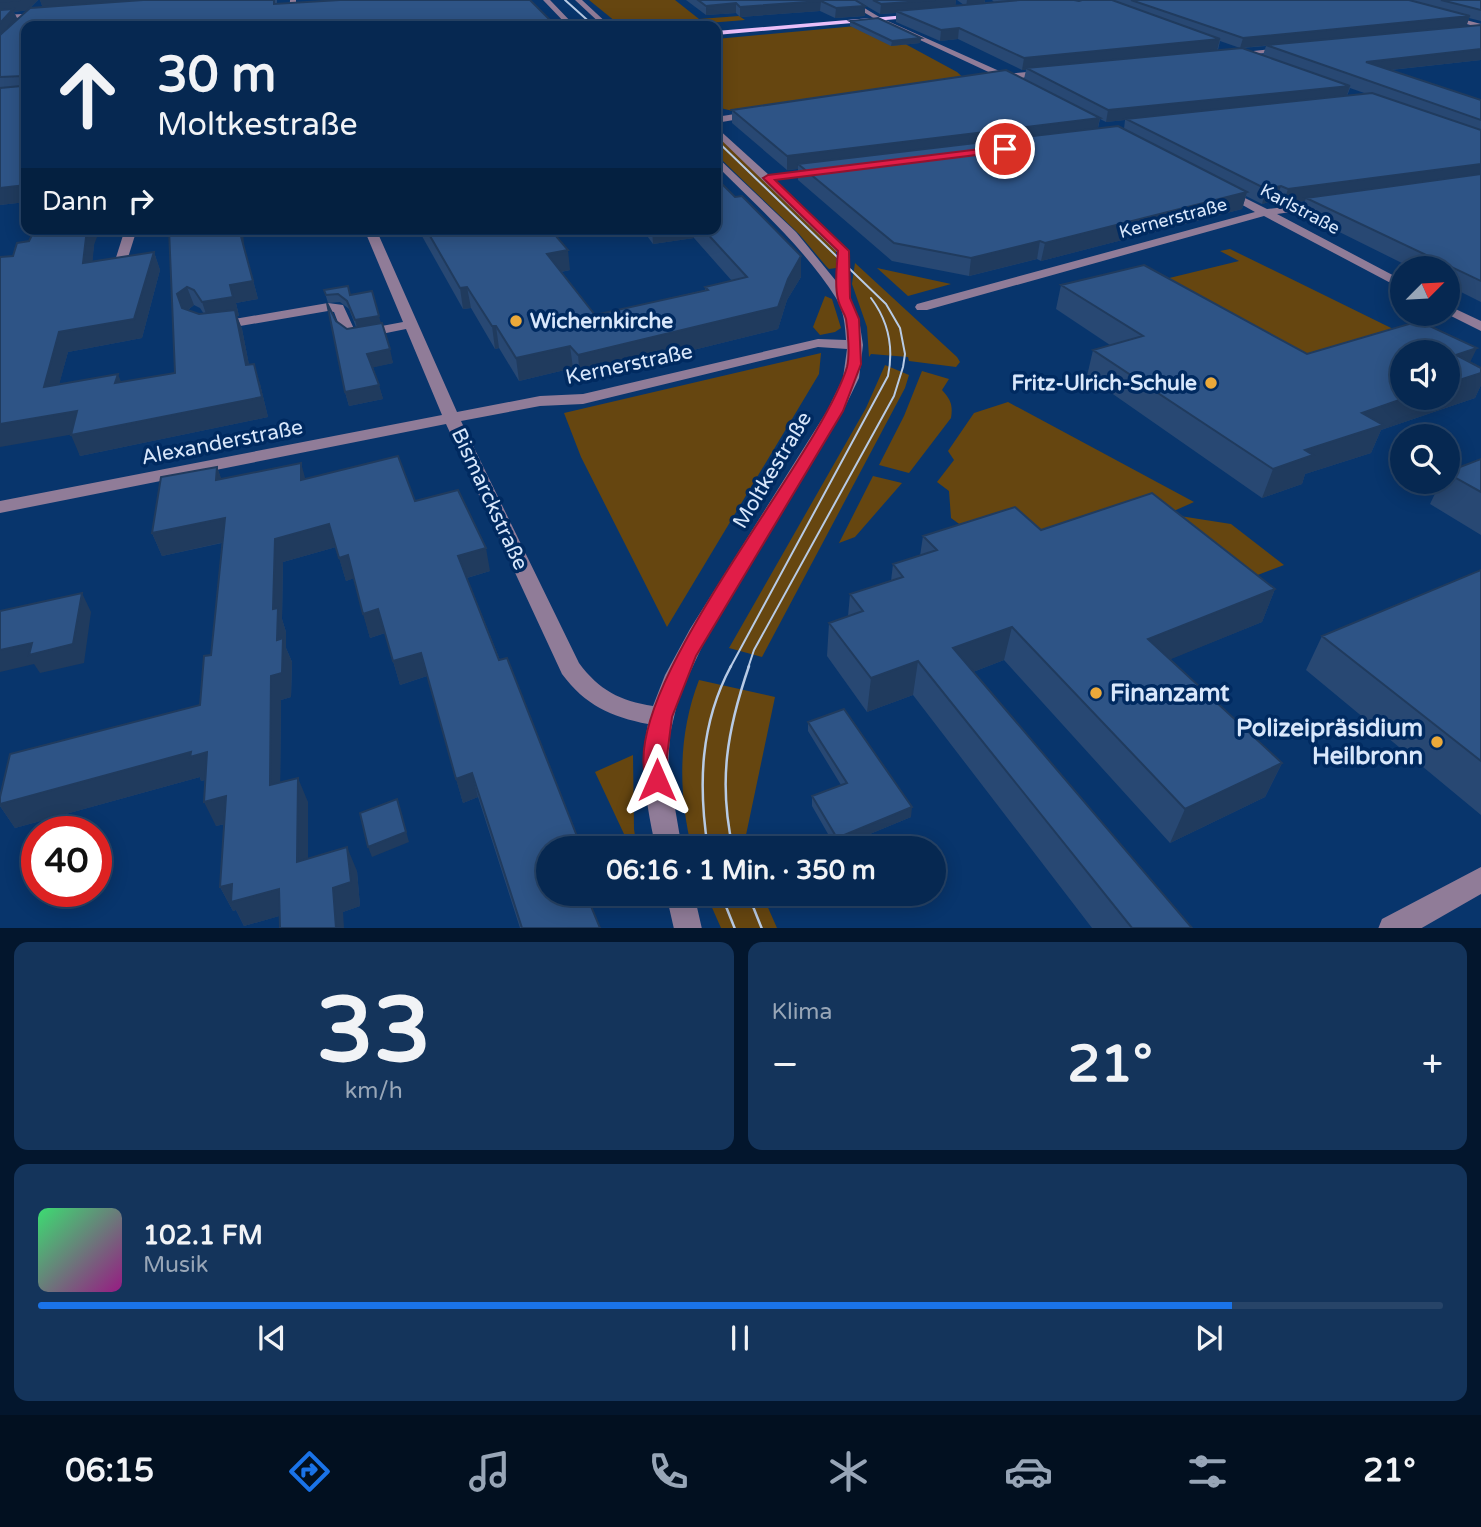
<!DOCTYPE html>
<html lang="de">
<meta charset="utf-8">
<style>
body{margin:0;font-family:"Varela Round",sans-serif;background:#14345b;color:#f1f3f6;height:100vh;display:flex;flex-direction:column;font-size:26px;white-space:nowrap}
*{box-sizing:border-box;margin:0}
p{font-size:23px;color:#98a6b7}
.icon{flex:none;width:38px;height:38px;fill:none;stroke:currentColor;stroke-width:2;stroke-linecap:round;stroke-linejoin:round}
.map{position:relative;height:928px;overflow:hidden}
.panel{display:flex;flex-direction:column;gap:14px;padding:14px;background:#03162d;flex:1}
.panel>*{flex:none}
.hud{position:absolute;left:21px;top:21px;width:700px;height:214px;border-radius:14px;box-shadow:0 4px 18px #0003,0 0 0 2px #274468;background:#062851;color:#f1f3f6;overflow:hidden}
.needle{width:46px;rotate:66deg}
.fabs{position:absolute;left:1390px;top:256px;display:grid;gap:14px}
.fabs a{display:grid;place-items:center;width:70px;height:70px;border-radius:50%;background:#062851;box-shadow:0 4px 18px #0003,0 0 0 2px #274468;font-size:35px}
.speed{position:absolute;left:21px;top:816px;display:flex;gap:14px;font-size:35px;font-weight:700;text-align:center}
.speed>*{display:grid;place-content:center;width:91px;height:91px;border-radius:50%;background:#062851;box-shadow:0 4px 18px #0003,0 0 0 2px #274468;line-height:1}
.speed .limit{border:10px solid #d22;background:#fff;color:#111}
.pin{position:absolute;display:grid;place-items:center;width:60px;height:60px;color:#fff;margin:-30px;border:4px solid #fff;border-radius:50%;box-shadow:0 2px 7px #0007}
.me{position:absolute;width:77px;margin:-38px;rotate:0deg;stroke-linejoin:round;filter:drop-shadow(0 0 5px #0008)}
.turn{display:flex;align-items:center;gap:24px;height:147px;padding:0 21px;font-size:32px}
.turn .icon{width:91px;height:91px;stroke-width:2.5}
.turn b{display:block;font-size:49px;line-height:60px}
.then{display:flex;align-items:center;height:66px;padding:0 21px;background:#0003;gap:14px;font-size:26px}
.big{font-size:52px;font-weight:700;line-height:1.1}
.panel .card{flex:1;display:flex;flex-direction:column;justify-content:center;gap:10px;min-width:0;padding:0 24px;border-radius:14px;background:#14345b}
.panel .dial{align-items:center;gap:0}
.dial b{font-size:91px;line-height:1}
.song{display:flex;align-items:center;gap:21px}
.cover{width:84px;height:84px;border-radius:10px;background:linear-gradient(135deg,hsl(140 70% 55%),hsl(310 70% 35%))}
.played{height:7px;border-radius:4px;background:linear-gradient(90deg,#1a73e8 85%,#274468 85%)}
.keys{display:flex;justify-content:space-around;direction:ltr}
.heat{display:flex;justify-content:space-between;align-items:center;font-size:38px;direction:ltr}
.panel .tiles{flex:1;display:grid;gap:14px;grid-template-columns:1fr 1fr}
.card:last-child{grid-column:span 2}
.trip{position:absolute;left:536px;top:836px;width:410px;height:70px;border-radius:35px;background:#062851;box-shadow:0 4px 18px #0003,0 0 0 2px #274468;font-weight:700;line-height:70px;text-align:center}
.menu{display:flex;height:112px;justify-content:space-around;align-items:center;background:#021020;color:#98a6b7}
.menu .icon{width:49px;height:49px}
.menu .selected{color:#1a73e8}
.menu b{font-size:32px;color:#f1f3f6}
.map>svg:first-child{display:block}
.green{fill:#664610}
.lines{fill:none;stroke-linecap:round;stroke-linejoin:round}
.minor{fill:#907c98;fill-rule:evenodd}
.major{fill:#e9bff9;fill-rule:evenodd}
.tram-far1{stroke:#b8cbe5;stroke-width:2}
.tram{stroke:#b8cbe5;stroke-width:2.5}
.wall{fill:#284873;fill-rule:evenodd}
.shaded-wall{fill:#203b5e}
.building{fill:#2e5486;stroke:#203b5e;stroke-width:2}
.route{fill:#e11d48;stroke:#92132f;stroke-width:2}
.poi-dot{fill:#eba93a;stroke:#002a60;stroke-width:2.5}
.labels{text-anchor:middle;stroke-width:7;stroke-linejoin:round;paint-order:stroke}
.far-street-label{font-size:18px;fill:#d8e7fb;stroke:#002a60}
.poi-label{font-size:21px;font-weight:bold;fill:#d8e7fb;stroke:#002a60;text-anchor:start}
.street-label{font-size:21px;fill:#d8e7fb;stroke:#002a60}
.near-poi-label{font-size:24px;font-weight:bold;fill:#d8e7fb;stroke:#002a60;text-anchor:start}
</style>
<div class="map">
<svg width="1481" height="929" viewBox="0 0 1481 929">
<rect width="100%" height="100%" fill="#08356c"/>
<path class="green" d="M589,0H675L699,19L739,16L745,20L671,26H621Z
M856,26L885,33L957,72L966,80L733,111L716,107V39Z
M716,134L836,249V268L829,269L826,266L799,234L723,161L716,153Z
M1230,249L1440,352L1392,337L1303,363L1157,281L1239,261L1220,251Z
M855,263L957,357L960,362L956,367L909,361L908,357L871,354L869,357L867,327L852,284Z
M877,268L951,284L908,296Z
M825,296L832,299L841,328L835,332L820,335L813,327Z
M821,353L819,374L667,627L581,457L564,413Z
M885,365L909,375L905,388L762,657L729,648L866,408Z
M922,371L949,379L942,390C951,400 953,405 951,418L909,473L879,465L904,416Z
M1008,402L1194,502L1167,514L1231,524L1284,565L1221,589L988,545L951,518L949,491L937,482L954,460L948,451L974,413Z
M873,476L902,483L855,537L839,543Z
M699,680L775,697L746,835L745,849H692C678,793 678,734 699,680Z
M633,755L634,829L637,849H631L595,772Z
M706,894H762L777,928H721Z"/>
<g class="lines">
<path class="minor" d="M290,0H296V26H289Z
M543,0H550L575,26H568Z
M575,0H582L610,26H603Z
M843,0H851L881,18L1006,74L1048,70L1052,72L1008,81L990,80V76L995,75L877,20Z
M47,13L45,16L0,19V15Z
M1447,15L1481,24V28L1445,18Z
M1292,47L1289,51L1229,56L1225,54Z
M754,111L759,114L757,116L716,123V117Z
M716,127L769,175L821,168L826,171L821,174L775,180L849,251L850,298L859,319L863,345L859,378L843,411L707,636L679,696L670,734L668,767L682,849H656C647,808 639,766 648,724C611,717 585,705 562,674L446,424L0,513V501L442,415L406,329L352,340L342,333L334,312L328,311L217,330L210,326L217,322L328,303L343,305L355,331L403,322L364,229H376L457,412L540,396L583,394L818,339L846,340C845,325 844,311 836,298C807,251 755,204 716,165V156L796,232L836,281L837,252L716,135ZM818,347L847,349L843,378L827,411L690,629L665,675L653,706C620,701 599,690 579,663L461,421L540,406L583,404Z
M1225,188L1267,209L1329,202L1331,204L1325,207L1277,214L1402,280V289L1264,216L927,310H917L915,307L917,304L1255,212L1221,193L1219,191Z
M125,229H137L125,267L119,271L113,267Z
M1447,305L1481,321V331L1445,313H1447Z
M1481,867V894L1420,929H1378L1382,919Z
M666,894H694L702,929H674Z"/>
<path class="major" d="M918,14L920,17L716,35V31Z"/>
<path class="tram-far1" d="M565,0L594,26
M716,140L886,304L900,328L905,354L903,367L894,396L754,650L748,668
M730,668L888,376C894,347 889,322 871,298"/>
<path class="tram" d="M708,849C698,785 700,724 731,666
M733,849C718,782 727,730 749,666
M721,894L735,929
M748,894L762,929"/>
</g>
<path class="wall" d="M0,0H38L28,10L43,8L40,0H277V4L26,26V202L0,205ZM28,10L17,20L14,12Z
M686,0H855L865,16L835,18L820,11L740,17L736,13L706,15Z
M856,0H956L955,6L964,5L957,0H985V3L994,2L992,0H1074L1079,1L1082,0H1481V21L1469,18L1466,26L1481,25V60L1391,70L1481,100V302L1447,285V268H1412L1301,213L1305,201L1283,204L1276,200L1262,204L1246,196L1242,209L1041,261L1037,259L969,276L892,261L798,180V169L787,170L732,123V110L1024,79L1026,70H1022L958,39L940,41L896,22V13L880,14ZM1220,41L1240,48L1218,50ZM1266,46L1263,55L1242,48ZM1350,88L1367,94L1347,96ZM1100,119L1106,122L1125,120L1124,129L1098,128Z
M850,21L921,38L920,43L891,46L850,26Z
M169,229L244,246L258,299L236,303L239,316H237L242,329L249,365L260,384L268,417L80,456L13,256L29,241L94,245L92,262L154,252L160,270L142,338L68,352L59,384L121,382L175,373ZM194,305L200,308L204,314H199L188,310Z
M418,229H550L570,270L561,272L595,315L705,290V287L732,281L694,238L653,244L642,229H716L801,277L787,300L778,329L580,378L573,368L519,381L499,348L495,349L471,308L463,309Z
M1061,285L1307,354L1470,362L1481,368V385L1475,398L1381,430L1371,453L1305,474L1302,484L1262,498L1087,376L1093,350L1110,345L1056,309Z
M324,290L350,295L381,323L393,363L373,367L383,399L349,406L345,392L347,329L356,327L349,309L340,302L328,303Z
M1481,459V535L1430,504L1441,481H1447V472Z
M217,467L221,479H305L415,501L490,571L467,578L597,902L590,905L600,928H520L478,797L463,803L427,676L400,685L385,633L370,638L354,578L346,581L336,547L283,562L282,619L286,632V648L292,662L291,697L281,700L280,782L308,802V859L357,871L360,906L343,912L279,916L244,926L236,910L233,911L220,887L225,824L216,826L205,780L201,781L200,777L15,828L0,806V797L200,705L211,655L222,543L162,556L152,533Z
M1041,530L1275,589L1262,622L1170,659L1282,763L1265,797L1170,843L1004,660L973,672L1192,928H1092L913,695L867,712L827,656L829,623L848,616L850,594L891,581L893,564L920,556L923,536Z
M1481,570V815L1306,670L1322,636Z
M808,722L911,817L836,848L812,806V796L841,785L808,731Z"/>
<path class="shaded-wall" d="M20,0H38L28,10L14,12L18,20L0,39V2Z
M40,0H204L43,9Z
M936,0H956L955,8L896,11V13L880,14L881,4Z
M967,0H985L984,5L966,7Z
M821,1L820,11L740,17V7Z
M736,3V13L706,15V6Z
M865,6V16L835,18L836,8Z
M1470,16L1466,27L1240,48L1243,38Z
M314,24L315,26H285Z
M959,28L958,39L940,41L941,30Z
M921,38L920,43L891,46L892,41Z
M1220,39L1217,51L1026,68V70H1022L1024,58Z
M1481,49V60L1362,73L1366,62Z
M1350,86L1346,98L1126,119L1125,120L1106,122L1108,110Z
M1100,118L1097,131L798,164V169L787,170V156Z
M1481,164V177L1306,198L1305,201L1283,204L1288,189Z
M26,185V202L0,205V188Z
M1281,186L1276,200L1262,204L1266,189Z
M1247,192L1242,209L1041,261L1045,243Z
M87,229H100L94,245L91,281L83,263Z
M239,229H243L244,246L258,299L236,303L239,316H237L242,329L253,385L208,320L202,302L230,285Z
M652,229H694V238L653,244Z
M1040,241L1037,259L969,276L971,258Z
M568,250L570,270L549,274L547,254Z
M154,252L160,270L142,338L68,352L53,407L44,387L59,332Z
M801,256V277L787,300L778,329L580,378L578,355L788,279Z
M187,287L194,305L184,313L177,294Z
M467,287L471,308L463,309L460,288Z
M379,316L381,323L357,328L355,320Z
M492,326H496L499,348L495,349Z
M570,346L573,368L519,381L516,358Z
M1477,348L1464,375L1456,355Z
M390,349L393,363L371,368L367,354Z
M254,364L260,384L268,417L80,456L71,435Z
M1481,373V385L1475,398L1381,430L1371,453L1305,474L1302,484L1262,498L1273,469L1362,413L1408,397H1447V384Z
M118,374L126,394L115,383Z
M379,385L383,399L349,406L345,392Z
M77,411L86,432L0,447V424Z
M301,463L307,485L301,480Z
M217,467L225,489L216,480Z
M225,518L234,540L162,556L152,533Z
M329,524L336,547L283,562L282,619L286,632V648L292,662L291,697L281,700L280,809L270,785L271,676L277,640L273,609L275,539Z
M486,548L490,571L463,579L458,556Z
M348,555L355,578L346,581L339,558Z
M1275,589L1262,622L1137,673L1148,639Z
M82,593L91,612L84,663L40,673L34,664L0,672V650Z
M378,609L385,633L370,638L363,614Z
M1012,627L1004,660L947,682L953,648Z
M421,653L427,676L400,685L393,661Z
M918,661L913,695L867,712L871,678Z
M191,752H207L218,776L201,781L200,777L15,828L0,806V804Z
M1282,763L1265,797L1170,843L1185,809Z
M472,773L478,797L463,803L456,779Z
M298,778L308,802V886L297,862Z
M226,796L238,821L216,826L204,802Z
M397,799L409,842L372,857L368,847Z
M912,807L911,817L836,848L837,838Z
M347,847L357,871L360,906L343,912L344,928H336L333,888Z
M232,884L279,889L290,913L244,926L236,910L233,911L220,887Z
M584,894H596L597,902L586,907Z"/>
<path class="building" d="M0,0H20L0,2Z
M143,0H274V4L340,0H530L556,26H314V24L285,26H26V185L0,188V88L21,86L23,76L0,77V35L30,8Z
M698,0H855L865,6L836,8L821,1L740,7L736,3L706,6Z
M873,0H935L881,4Z
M1020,0H1074L1079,1L1082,0H1112L1220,39L1024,58L959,28L941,30L896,11Z
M1131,0H1409L1470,16L1243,38Z
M1441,0H1481V10Z
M13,9L0,23V10Z
M878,18L921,38L892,41L850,21Z
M1481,25V49L1366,62L1481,100V120L1266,45Z
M1242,48L1350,86L1108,110L1026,68Z
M1006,70L1100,118L787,156L732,110Z
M1372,93L1481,130V164L1288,189L1281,186L1266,189L1126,119Z
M1118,126L1247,192L1045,243L1040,241L971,258L894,243L798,164Z
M1481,174V281L1306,198Z
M716,179H717L735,197L742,196L801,256L788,279L778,307L578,355L570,346L516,358L496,326H492L467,287L460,288L426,229H550L568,250L547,254L595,315L708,290L705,287L747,277L703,229H716Z
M35,229H87L83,263L154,252L134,319L59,332L44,387L118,374L115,383L175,373L169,229H239L253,281L230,285L233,297L202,302L194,290L187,287L177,294L182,308L199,314L235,310L246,365L254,364L262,397L71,435L77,411L0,424V257L13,256L17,243L29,241Z
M1144,265L1307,354L1419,321L1477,348L1456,355L1481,368V373L1447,384V352H1402V397H1408L1362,413L1383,425L1305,450L1313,455L1273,469L1093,350L1143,336L1061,285Z
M348,286L350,295L372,291L379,316L355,320L347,301L338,294L326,295L324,290Z
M327,303L336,321L347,329L382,323L390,349L367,354L379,385L345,392Z
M398,456L415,501L458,490L486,548L458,556L499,660L507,658L582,849H548V894H586L600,928H522L472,773L456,779L421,653L393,661L378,609L363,614L348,555L339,558L329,524L275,539L273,609L278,608L277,640L283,638L282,673L271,676L270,785L298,778L297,862L347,847L351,882L333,888L336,928H280L279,889L231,902L232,884L220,887L226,796L204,802L207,752L190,757L191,752L0,804V797L10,754L200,705L204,656L211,655L225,518L152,533L161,477L217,467L216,480L301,463V480Z
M1481,459V492L1447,473V472Z
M1152,493L1275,589L1148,639L1282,763L1185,809L1012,627L953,648L1192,928H1132L918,661L871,678L829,623L863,611L850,594L903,577L893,564L937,550L923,536L1015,507L1041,530Z
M1481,570V761L1322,636Z
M82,593L73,644L29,655L32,643L0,650V611Z
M844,709L912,807L837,838L812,796L847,783L808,722Z
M397,799L406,832L368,847L360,813Z"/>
<path class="route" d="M1005,146L1008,147V151L775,180L849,251L850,298L859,319L861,364L843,411L696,656L672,717L667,756L668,780L665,787L657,790L649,787C606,701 819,461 847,367C850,355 848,331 846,319C844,312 839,306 838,299C834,285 837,266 838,251L763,178L768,175Z"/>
<g class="poi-dot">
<circle cx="516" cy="321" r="7"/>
<circle cx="1211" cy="383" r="7"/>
<circle cx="1096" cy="693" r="7"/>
<circle cx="1437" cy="742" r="7"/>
</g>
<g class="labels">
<g class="far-street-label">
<text transform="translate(1300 209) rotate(28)" y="6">Karlstraße</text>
<text transform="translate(1173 218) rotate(-15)" y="6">Kernerstraße</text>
</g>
<g class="poi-label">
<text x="530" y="328">Wichernkirche</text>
<text x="1197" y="390" text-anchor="end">Fritz-Ulrich-Schule</text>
</g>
<g class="street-label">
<text transform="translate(629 364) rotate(-12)" y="7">Kernerstraße</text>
<text transform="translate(222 442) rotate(-11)" y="7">Alexanderstraße</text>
<text transform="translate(772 470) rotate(-59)" y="7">Moltkestraße</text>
<text transform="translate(490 499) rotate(65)" y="7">Bismarckstraße</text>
</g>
<g class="near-poi-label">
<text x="1110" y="701">Finanzamt</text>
<text x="1423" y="736" text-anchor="end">Polizeipräsidium<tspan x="1423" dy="28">Heilbronn</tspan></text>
</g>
</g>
</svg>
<div class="fabs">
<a><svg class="needle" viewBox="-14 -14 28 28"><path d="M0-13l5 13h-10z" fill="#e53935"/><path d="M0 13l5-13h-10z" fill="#98a6b7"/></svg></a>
<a><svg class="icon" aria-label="sound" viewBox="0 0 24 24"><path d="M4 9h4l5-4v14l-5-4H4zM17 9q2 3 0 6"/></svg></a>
<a><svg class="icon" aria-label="search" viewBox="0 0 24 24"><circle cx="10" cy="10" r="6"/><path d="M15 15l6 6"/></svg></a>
</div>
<div class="speed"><div class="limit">40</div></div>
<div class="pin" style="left:1005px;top:149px;background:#d93025"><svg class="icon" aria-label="arrive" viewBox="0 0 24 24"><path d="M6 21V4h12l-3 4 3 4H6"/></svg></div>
<svg class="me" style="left:657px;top:780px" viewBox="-20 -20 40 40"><path d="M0-17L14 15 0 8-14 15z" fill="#e11d48" stroke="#fff" stroke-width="4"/></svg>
<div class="trip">06:16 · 1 Min. · 350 m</div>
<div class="hud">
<div class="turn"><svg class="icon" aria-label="ahead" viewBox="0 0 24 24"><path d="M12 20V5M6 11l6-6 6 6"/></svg><div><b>30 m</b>Moltkestraße</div></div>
<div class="then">Dann<svg class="icon" aria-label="right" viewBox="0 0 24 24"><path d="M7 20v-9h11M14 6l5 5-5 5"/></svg></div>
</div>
</div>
<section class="panel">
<div class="tiles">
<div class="card dial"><b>33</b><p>km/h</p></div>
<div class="card"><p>Klima</p>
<div class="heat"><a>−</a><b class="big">21°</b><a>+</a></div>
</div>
<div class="card">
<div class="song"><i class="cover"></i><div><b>102.1 FM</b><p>Musik</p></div></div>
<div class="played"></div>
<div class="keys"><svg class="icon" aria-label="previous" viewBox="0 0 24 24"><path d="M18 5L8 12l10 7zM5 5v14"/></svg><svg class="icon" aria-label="pause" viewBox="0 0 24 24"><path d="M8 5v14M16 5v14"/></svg><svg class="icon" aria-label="next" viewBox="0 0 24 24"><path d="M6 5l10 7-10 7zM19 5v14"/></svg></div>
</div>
</div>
</section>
<nav class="menu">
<b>06:15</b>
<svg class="icon selected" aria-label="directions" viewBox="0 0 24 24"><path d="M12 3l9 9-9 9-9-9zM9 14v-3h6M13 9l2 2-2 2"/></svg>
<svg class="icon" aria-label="music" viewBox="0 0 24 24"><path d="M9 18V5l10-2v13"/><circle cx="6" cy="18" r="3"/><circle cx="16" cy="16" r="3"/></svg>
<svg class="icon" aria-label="phone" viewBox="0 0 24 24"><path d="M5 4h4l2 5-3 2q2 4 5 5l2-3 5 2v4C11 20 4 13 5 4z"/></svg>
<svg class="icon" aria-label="climate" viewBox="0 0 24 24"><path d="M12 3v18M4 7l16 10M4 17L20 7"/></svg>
<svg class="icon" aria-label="car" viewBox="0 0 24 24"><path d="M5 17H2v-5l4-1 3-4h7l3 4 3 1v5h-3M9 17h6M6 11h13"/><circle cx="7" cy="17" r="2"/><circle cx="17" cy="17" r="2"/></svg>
<svg class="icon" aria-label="filters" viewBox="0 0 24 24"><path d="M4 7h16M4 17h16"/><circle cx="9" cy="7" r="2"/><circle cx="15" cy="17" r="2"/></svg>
<b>21°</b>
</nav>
